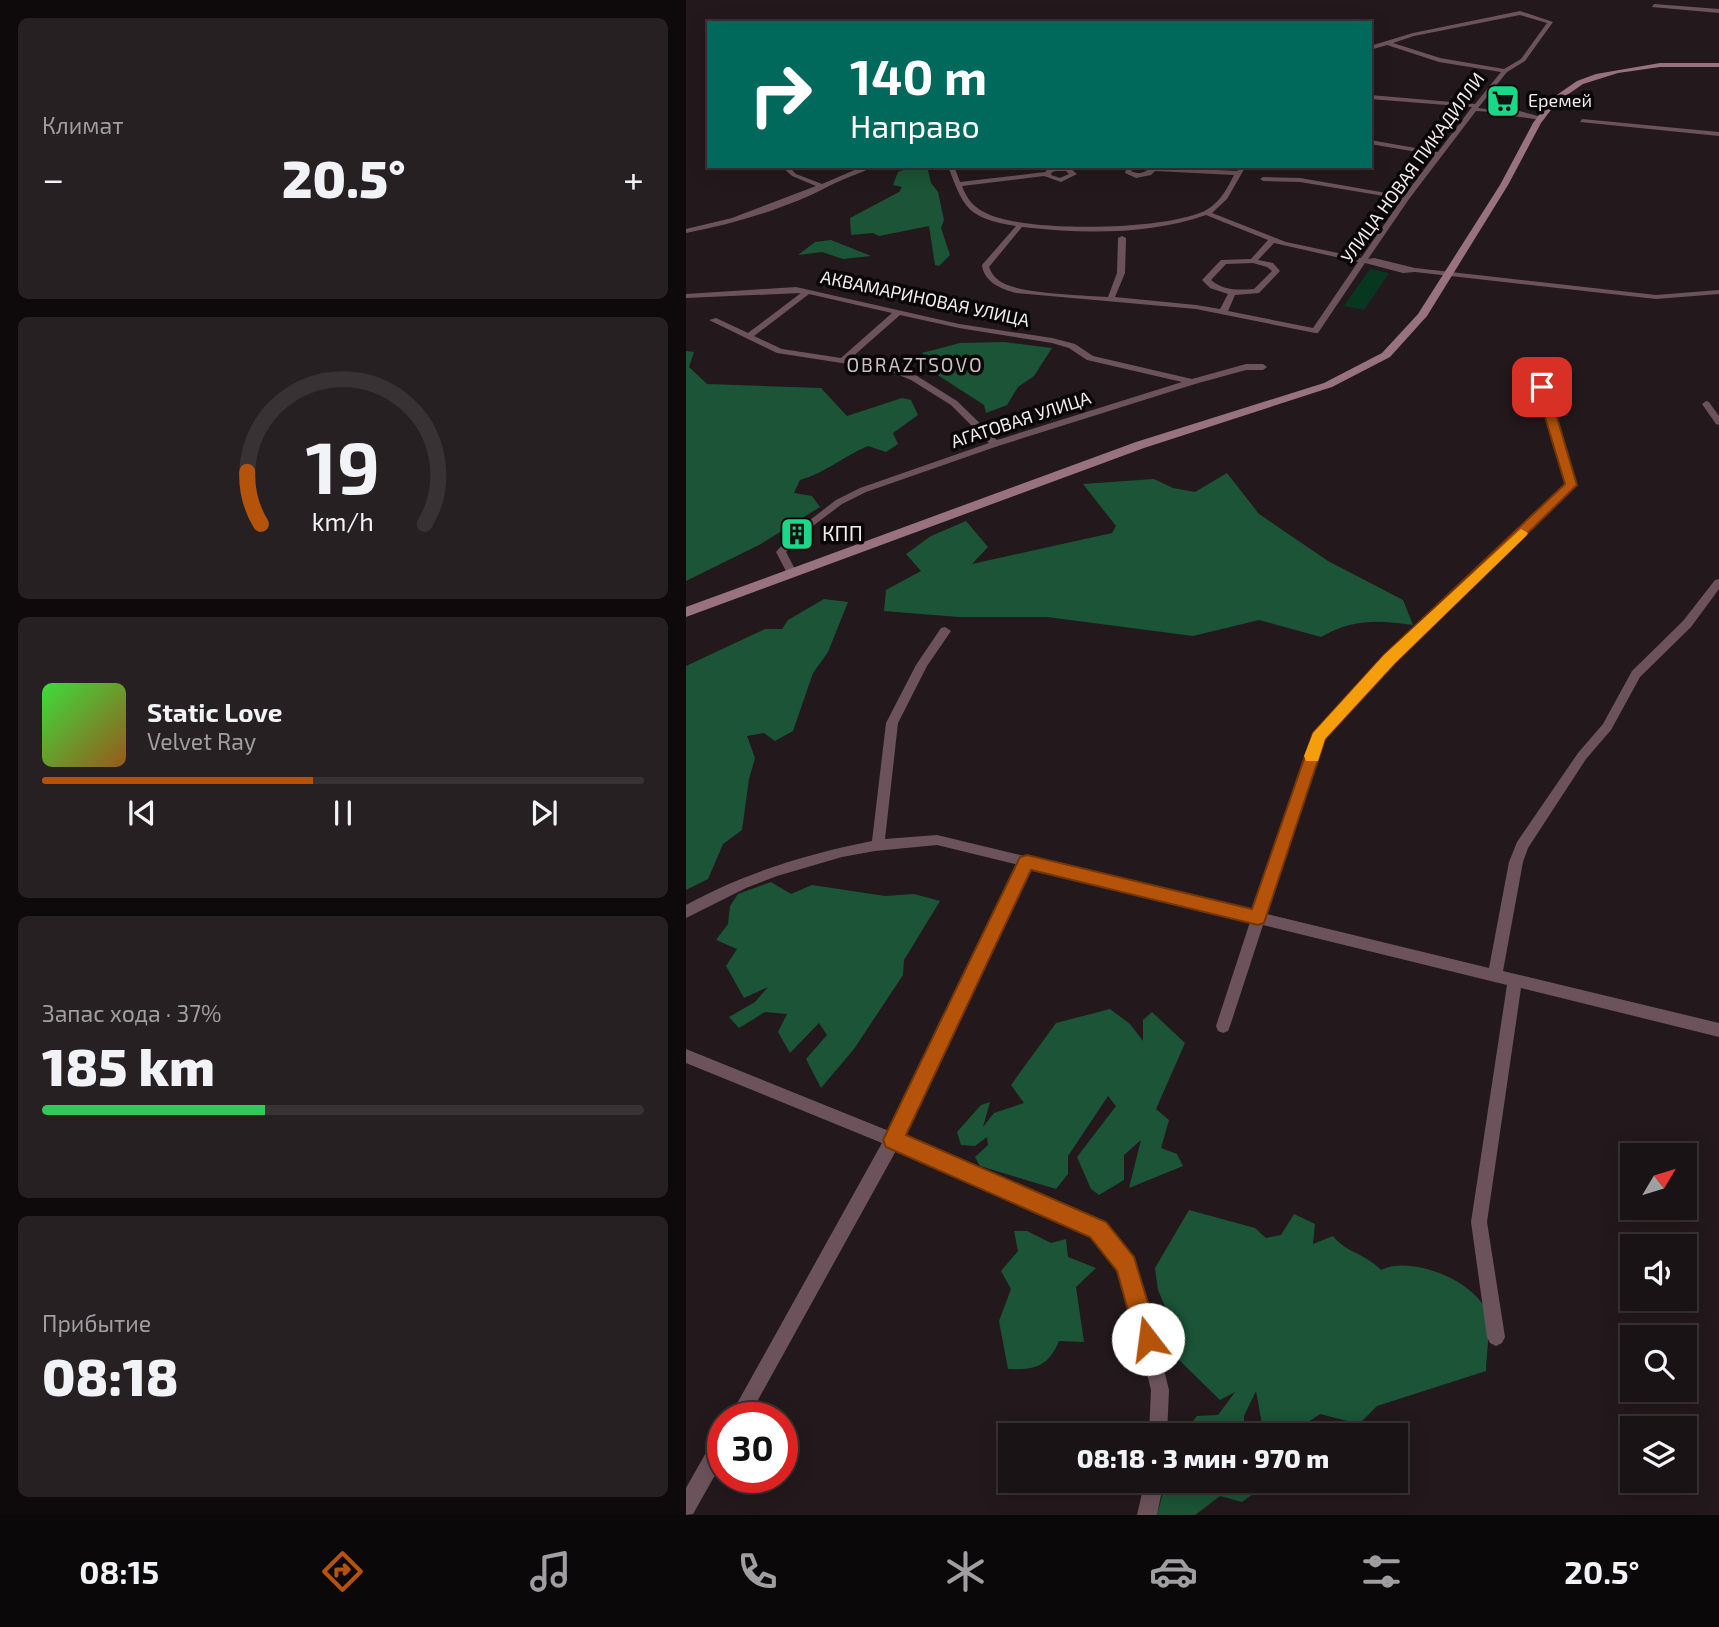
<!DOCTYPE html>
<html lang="ru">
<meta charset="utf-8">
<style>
body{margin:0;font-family:"Exo 2",sans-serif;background:#272022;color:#f1f3f6;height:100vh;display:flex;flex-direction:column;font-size:26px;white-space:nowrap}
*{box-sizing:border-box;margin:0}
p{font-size:23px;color:#9f9ea0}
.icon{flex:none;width:38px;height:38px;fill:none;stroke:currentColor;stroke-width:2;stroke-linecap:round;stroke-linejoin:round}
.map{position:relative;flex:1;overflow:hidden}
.sheet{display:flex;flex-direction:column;gap:18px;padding:18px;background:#0e0a0c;width:686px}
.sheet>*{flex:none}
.guide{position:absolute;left:21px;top:21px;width:665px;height:147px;border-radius:0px;box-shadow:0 4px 18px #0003,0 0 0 2px #383234;background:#00695c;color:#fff;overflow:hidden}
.needle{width:46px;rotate:52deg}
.controls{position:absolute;left:934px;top:1143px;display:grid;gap:14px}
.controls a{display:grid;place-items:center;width:77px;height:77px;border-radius:0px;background:#1a1315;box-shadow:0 4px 18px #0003,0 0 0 2px #383234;font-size:35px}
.speed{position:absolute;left:21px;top:1402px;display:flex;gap:14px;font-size:35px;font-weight:700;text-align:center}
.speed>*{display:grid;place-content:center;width:91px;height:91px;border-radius:50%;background:#1a1315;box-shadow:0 4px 18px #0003,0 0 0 2px #383234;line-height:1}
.speed .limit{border:10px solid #d22;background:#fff;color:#111}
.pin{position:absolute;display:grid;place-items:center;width:60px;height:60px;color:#fff;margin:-30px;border-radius:14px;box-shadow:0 4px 10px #0006}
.me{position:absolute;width:77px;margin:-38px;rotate:345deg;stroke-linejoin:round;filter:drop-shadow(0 0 5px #0008)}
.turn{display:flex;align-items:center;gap:24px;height:147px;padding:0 28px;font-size:32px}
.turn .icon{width:91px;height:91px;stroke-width:2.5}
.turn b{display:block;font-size:49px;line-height:60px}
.big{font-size:52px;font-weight:800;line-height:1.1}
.sheet .card{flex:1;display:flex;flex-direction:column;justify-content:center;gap:10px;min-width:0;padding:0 24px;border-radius:10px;background:#272022}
.sheet .dial{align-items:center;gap:0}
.dial svg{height:182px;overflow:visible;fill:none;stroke:#383234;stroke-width:7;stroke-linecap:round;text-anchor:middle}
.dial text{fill:#f1f3f6;stroke:none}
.song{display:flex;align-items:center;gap:21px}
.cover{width:84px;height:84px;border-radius:10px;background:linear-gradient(135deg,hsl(120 70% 55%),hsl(30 70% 35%))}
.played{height:7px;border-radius:4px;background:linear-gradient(90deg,#b45309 45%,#383234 45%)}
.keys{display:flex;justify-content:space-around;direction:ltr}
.heat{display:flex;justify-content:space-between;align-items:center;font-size:38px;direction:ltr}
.charge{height:10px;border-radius:5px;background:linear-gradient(90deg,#34c759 37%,#383234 0)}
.trip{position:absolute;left:312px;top:1423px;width:410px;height:70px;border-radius:0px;background:#1a1315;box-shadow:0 4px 18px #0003,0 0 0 2px #383234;font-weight:800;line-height:70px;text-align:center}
.tabs{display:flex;height:112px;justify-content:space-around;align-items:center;background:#0a0808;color:#9f9ea0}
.tabs .icon{width:49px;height:49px}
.tabs .active{color:#b45309}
.tabs b{font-size:32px;color:#f1f3f6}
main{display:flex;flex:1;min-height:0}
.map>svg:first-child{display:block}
.green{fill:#083721}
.forest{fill:#1b5437}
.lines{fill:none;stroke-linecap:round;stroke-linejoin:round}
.street-tunnel{stroke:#42383c;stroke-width:6;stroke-dasharray:6 2.5;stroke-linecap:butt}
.street{fill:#6c535b;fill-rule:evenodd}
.secondary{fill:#99727f;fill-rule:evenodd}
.route{fill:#b45309;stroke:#753606;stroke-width:2}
.slow{fill:#f59e0b}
.labels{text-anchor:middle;stroke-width:7;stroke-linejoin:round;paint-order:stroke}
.far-poi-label{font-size:18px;fill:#f3ebee;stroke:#090607;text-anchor:start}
.far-street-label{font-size:18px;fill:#f3ebee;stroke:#090607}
.far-neighbourhood-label{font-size:19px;letter-spacing:2px;fill:#cdbfc3;stroke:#090607}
.poi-label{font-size:21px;fill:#f3ebee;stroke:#090607;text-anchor:start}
</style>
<main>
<section class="sheet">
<div class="card"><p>Климат</p>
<div class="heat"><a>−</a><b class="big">20.5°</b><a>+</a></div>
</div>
<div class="card dial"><svg viewBox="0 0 100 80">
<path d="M14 69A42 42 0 1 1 86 69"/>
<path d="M14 69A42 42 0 0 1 8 46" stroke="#b45309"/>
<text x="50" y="56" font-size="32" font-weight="700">19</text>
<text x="50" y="72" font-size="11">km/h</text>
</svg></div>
<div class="card">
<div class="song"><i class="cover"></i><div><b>Static Love</b><p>Velvet Ray</p></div></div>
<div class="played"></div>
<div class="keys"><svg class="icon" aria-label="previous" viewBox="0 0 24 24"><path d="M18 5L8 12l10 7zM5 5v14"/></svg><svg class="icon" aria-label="pause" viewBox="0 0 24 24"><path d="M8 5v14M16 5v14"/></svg><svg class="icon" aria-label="next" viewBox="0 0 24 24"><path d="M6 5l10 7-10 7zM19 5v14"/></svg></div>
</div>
<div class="card"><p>Запас хода · 37%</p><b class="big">185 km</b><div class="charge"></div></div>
<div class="card"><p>Прибытие</p><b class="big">08:18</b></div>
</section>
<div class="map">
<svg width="1033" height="1515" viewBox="0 0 1033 1515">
<rect width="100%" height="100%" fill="#23191c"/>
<path class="green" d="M684,269L703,273L678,310L658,306Z"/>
<path class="forest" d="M229,166H241L245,183L252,192L258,220L255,228L264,255L253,266L249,265L243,226L193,236L187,233L165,235L164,218L213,192L216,187L207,185L212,172Z
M145,240L185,256L157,259L136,252L112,255L129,242Z
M318,342L366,348L348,376L332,387L321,405L300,413L298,405L247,372L236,353L274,343Z
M0,351L8,352L3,367L21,384L135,388L161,416L216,398L225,400L232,415L207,433L212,444L200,452L182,446C158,456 139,473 114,480L108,493L126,496L134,507L75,544L0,581Z
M541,473L573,514L642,561L717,600L727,625C692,620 667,619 635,637L573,620L507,636L361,617H273L198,611L200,590L235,571L220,554L245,536L280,521L302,547L286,564L426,533L430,526L397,484L468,479L487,488L509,492Z
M138,599L162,602L142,652L127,673L107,731L89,741L78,733L61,736L69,758L63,779L56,830L37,844L22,879L0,890V666L79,629H96L102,620Z
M85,882L105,894L126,885L199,896L228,894L254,901L218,960L217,975L168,1049L135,1088L120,1059L141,1035L133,1023L104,1053L92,1032L101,1014L79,1012L53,1028L43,1017L69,1002L82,987L58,998L40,966L51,949L30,940L42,924L44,906L52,894Z
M424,1009L444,1024L457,1041V1020L466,1012L499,1043L470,1109L483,1120L475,1148L491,1154L497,1166L443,1188L455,1140L438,1155V1180L413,1195L405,1189L391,1157L430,1106L422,1096L382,1156V1174L370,1189L294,1166L289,1157L302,1145L301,1137L289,1146L275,1145L271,1132L295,1105L304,1102L297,1127L308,1113L338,1103L325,1085L370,1023Z
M503,1210L569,1228L580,1238L595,1235L608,1214L629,1224L627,1244L647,1236C662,1254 677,1252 695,1270C725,1255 786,1280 800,1310C806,1321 800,1357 800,1371L691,1406L673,1424L634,1414L618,1425L614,1435H578L570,1391L558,1416V1435H496L511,1416L532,1415L549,1392L534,1400L489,1356L485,1321L472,1290L469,1268Z
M328,1231H341L365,1243L380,1239L382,1257L410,1268L390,1287L398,1342L373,1341C362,1367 349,1370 322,1369L313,1321L325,1289L315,1271L332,1251Z
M480,1481H554L567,1494L556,1502L534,1496L509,1515H471Z"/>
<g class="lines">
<path class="street-tunnel" d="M805,111L821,114"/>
<path class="street" d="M968,4L1033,9V13L966,7Z
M834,11L867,22L839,61L821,72L792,108L807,110V112L790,111L723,199L682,259L688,258L729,268L970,295L1033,290V294L970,299L729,272L717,273L679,263L632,333H629L510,309L330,293C315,289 298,282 296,265L330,226C282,218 278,209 262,166H268L274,182L359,172L361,170L370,167L384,168L391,174L375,182L358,176L276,186C281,199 287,207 300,213C338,233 485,231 522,209C535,201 542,187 548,175L469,171L465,175L450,178L439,173L441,166H448L445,171C455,176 459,171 467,167L551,171L554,166H560L541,199L526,213L600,242L675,258L716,199L614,182L577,181L574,179L577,177L614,178L718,196L749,155L684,144V140L752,152L786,107L684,99V95L789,104L815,72L753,62L701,45L684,50V46L727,33ZM834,15L861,23L835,59L818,69L754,58L707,43L728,36ZM370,171H380L383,174L374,178L365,175L366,172ZM520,215L582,240L565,259L535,260L516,280L524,288L542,294L534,309L510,305L429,297L439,273L440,238L436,236L432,238L431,273L422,297C396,295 338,294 317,283C310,279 306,275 303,267L336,227C396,234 463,235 520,215ZM588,243L672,262L627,328L542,311L549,295L573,293L594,271L587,263L572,260ZM567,263L581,267L586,271L568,289C552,290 538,291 525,280L540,264Z
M822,108L859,118L856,120L819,115V113L822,112L819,110Z
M896,119L1033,132V136L894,122Z
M95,166H102L110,174L136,184L178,166H188C174,174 158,178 143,186C102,208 47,224 0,233V229L46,218L130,186L106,176Z
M110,287L273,324L366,338L389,344L407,356L506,379L560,364H577L581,367L577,370H560L509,384L312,446L180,492L156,504L115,535L111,534V530L150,500L174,488L303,443L265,405L225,380L201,370L91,353L23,320L30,318L62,333L115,293L0,298V294ZM123,294L206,313L155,358L96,349L68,336ZM214,315L273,328L366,343L383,348L401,360L496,382L311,440L271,401L231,376L206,366L164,359Z
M856,384L860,387L890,485L707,662L637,739L581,914L803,968L823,862L831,842L892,753L917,724L946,671L997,621L1029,580L1033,579V589L1005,627L954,677L925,730L900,759L842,848L837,862L817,971L1033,1023V1037L835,988L801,1222L819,1337L816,1343L810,1346L804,1343L801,1337L785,1222L821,985L577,925L544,1026L542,1031L537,1033L532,1031L530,1026L564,922L345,868L217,1136L418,1224L446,1259L464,1313L483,1390L481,1435H463L465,1390L446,1313L433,1270L406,1236L211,1149L62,1418H43L196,1143L0,1063V1049L203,1131L333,865L251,845L189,851L156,857L91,876L60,888L0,918V905C58,873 121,854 186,841L200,723L230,665L255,628L259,627L265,631L241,666L212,723L199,839L251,835L568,911L628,734L699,656L880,484L852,387Z
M1020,401L1023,402L1033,416V425L1030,424L1016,404Z
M109,534L114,537L100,552L111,573L106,576L102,575L90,552L105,535Z
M37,1433V1461L7,1514L0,1515V1488L30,1435Z
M459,1480H478L471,1515H451Z"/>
<path class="secondary" d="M974,63H1033V67H974L932,73L897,84L871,102L855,123L822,185L741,316L704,357L646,387L458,448L0,617V607L450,442L638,383L696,353L732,314L814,185L847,123L865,99L891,81L910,74Z"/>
</g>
<path class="route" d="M856,384L862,387L891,485L709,663L639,739L578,923L572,925L345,870L220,1135L420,1222L448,1257L473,1339L470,1347L462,1350L454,1347L450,1339L431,1271L404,1237L200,1147L197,1140L334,857L341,855L566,909L627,733L698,655L879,484L850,387Z"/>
<path class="slow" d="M835,529L842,533L840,536L709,663L639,739L632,761H620L618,756L627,733L698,655Z"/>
<defs>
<symbol id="supermarket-square" viewBox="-11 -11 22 22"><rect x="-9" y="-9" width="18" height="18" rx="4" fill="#19d988" stroke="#090607"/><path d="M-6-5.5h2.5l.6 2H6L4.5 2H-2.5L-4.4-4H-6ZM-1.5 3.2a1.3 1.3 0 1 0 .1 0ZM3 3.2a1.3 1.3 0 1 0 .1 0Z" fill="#111"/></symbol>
<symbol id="building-square" viewBox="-11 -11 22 22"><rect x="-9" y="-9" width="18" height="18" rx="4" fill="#19d988" stroke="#090607"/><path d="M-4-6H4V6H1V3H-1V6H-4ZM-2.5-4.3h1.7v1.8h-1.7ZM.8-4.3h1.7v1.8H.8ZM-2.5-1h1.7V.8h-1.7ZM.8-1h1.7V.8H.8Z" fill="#111"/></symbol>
</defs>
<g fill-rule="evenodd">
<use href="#supermarket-square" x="798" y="82" width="38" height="38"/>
<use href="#building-square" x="92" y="515" width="38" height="38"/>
</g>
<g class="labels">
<g class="far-poi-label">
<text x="842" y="107">Еремей</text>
</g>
<g class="far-street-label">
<text transform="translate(727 168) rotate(-54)" y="6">УЛИЦА НОВАЯ ПИКАДИЛЛИ</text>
<text transform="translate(239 299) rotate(12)" y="6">АКВАМАРИНОВАЯ УЛИЦА</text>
<text transform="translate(335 420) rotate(-18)" y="6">АГАТОВАЯ УЛИЦА</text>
</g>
<g class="far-neighbourhood-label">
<text x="229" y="372">OBRAZTSOVO</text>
</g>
<g class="poi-label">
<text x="136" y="541">КПП</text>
</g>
</g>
</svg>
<div class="controls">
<a><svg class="needle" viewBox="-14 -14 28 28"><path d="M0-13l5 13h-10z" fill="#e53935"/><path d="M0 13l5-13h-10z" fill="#9f9ea0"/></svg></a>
<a><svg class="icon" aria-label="sound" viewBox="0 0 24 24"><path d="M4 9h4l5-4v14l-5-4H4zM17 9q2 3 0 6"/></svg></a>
<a><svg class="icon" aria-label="search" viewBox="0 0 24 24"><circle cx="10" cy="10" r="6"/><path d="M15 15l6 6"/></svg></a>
<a><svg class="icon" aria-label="layers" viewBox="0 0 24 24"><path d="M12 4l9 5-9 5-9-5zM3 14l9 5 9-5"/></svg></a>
</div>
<div class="speed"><div class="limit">30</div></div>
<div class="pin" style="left:856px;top:387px;background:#d93025"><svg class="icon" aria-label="arrive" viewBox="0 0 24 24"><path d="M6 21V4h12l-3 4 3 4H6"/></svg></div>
<svg class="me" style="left:462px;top:1339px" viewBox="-20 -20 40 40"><circle r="19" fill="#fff"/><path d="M0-13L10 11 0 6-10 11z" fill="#b45309"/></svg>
<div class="trip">08:18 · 3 мин · 970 m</div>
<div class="guide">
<div class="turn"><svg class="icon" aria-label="right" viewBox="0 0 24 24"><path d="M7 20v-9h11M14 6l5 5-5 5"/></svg><div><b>140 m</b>Направо</div></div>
</div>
</div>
</main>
<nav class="tabs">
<b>08:15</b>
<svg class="icon active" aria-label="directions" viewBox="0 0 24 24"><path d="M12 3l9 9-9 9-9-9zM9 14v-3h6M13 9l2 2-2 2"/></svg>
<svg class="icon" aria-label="music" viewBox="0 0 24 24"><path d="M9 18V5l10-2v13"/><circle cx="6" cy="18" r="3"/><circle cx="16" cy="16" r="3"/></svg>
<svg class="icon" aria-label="phone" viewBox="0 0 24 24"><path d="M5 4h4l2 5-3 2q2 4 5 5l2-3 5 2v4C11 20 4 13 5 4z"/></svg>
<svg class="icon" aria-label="climate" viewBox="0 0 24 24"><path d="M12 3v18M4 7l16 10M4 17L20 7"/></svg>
<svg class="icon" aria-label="car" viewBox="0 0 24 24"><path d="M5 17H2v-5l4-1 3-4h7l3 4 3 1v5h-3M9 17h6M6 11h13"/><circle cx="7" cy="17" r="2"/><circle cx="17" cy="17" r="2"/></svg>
<svg class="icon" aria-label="filters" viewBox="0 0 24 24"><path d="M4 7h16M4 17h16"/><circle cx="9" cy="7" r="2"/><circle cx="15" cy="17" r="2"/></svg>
<b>20.5°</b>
</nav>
